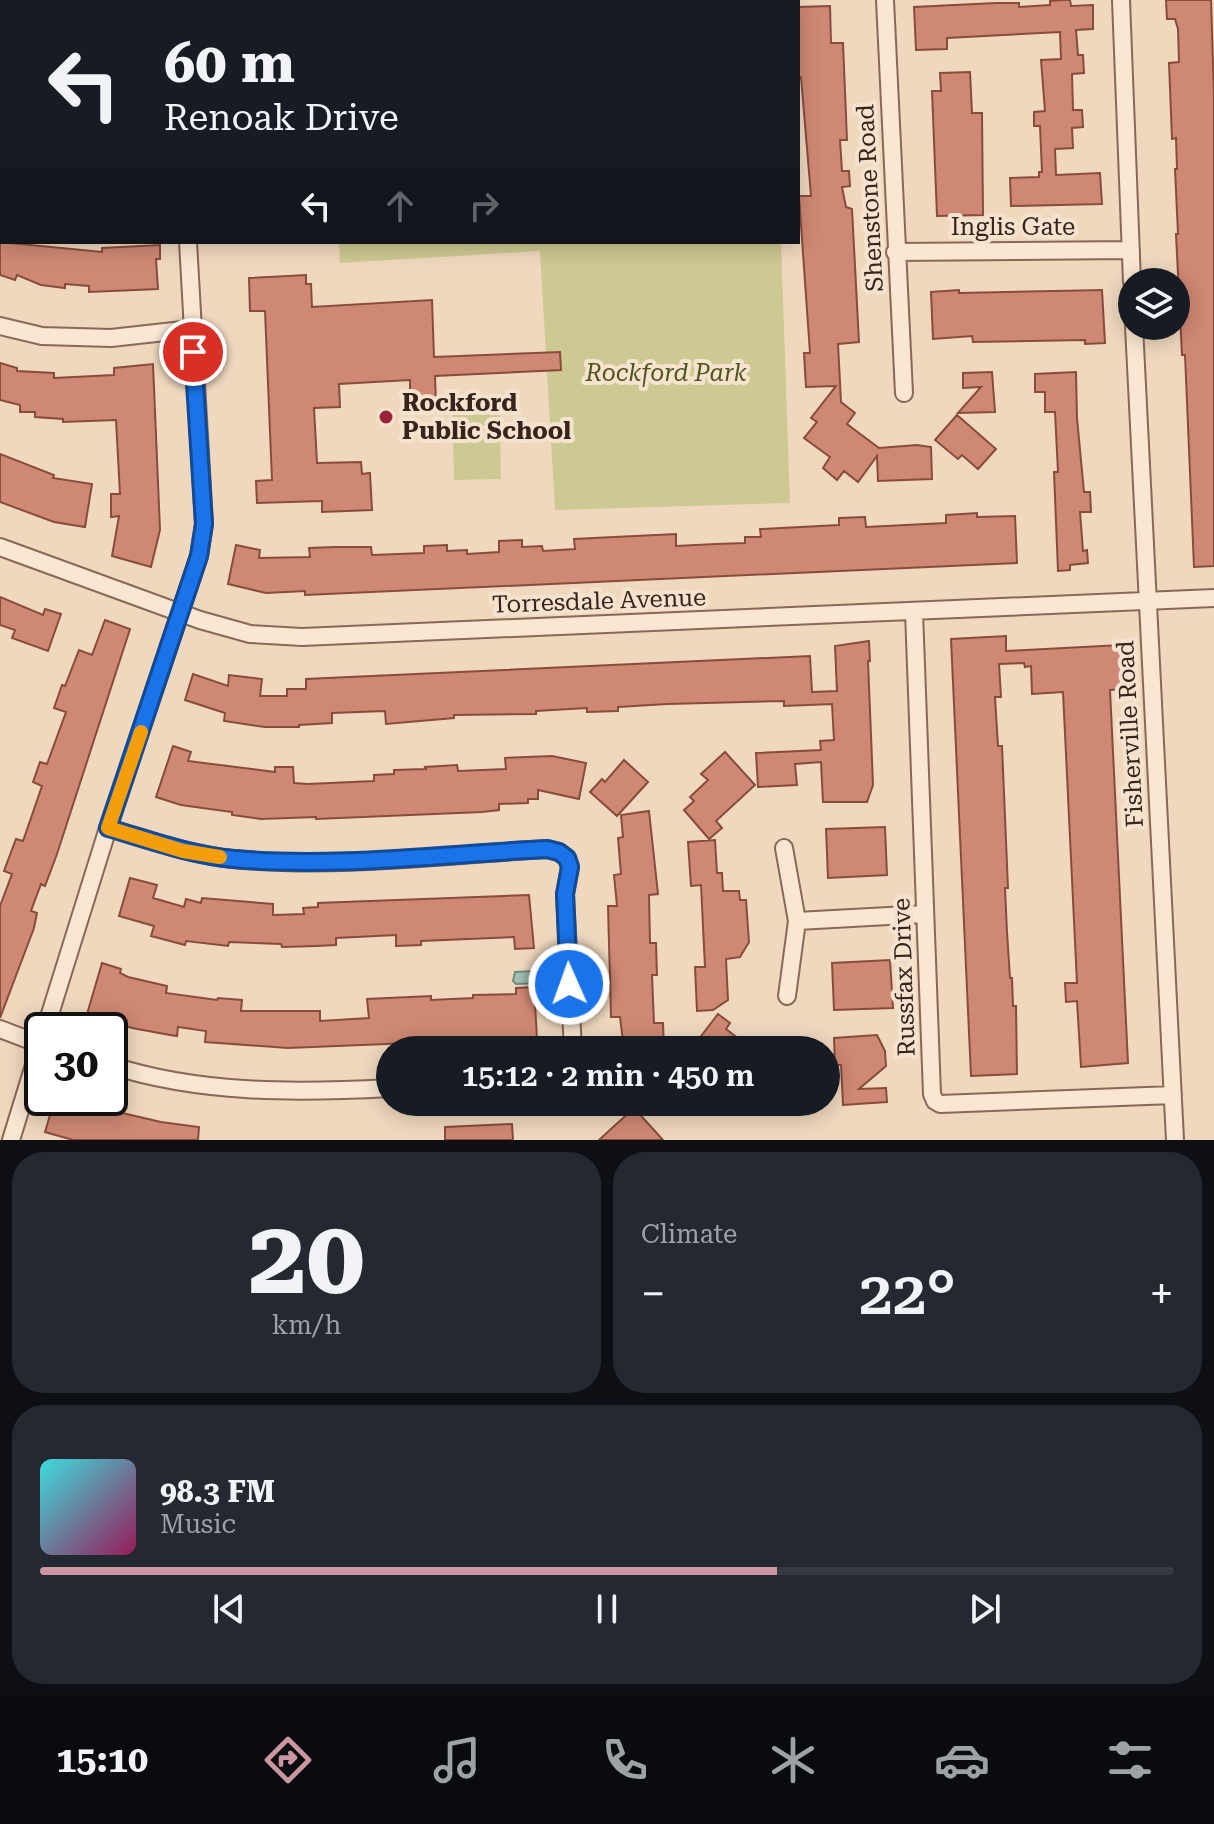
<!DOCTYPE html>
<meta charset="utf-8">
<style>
body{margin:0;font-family:"Roboto Serif",serif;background:#242831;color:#f1f3f6;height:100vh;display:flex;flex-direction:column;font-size:30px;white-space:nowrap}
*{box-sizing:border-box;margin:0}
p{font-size:26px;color:#9ea1a6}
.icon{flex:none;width:44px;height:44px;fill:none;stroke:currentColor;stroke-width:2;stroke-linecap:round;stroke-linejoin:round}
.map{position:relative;height:1140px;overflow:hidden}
.details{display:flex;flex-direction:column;gap:12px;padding:12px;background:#0d0f14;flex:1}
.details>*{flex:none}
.top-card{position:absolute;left:0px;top:0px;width:800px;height:244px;box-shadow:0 4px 20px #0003;background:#171b24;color:#f1f3f6;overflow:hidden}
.tools{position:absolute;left:1118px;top:268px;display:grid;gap:16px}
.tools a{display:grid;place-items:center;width:72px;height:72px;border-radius:50%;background:#171b24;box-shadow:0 4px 20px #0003;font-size:40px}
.speed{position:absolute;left:24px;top:1012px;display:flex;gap:16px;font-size:40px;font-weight:700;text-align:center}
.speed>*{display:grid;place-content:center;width:104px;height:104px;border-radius:50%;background:#171b24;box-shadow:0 4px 20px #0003;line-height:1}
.speed .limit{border:4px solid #111;border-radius:12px;background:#fff;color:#111}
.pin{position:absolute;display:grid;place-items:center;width:68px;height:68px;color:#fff;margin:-34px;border:4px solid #fff;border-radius:50%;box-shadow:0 2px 8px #0007}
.me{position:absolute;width:88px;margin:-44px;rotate:358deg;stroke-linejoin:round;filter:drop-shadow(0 0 6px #0008)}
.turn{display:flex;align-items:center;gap:28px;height:168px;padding:0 32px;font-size:36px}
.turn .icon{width:104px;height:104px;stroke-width:2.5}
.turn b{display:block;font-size:56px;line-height:68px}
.lanes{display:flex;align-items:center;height:76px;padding:0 32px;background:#0003;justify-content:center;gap:40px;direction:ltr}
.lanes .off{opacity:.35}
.big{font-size:60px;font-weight:600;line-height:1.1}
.details .widget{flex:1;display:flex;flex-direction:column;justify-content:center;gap:12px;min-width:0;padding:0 28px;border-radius:32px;background:#242831}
.details .dial{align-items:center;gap:0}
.dial b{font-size:104px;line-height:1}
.song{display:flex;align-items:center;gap:24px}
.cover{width:96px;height:96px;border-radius:12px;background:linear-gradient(135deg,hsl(180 70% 55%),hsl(330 70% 35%))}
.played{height:8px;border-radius:4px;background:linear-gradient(90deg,#c996a1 65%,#363941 65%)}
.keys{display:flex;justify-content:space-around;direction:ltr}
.heat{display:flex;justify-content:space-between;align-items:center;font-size:44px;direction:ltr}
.details .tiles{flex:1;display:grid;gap:12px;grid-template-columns:1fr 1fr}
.widget:last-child{grid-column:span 2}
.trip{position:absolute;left:376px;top:1036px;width:464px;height:80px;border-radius:40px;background:#171b24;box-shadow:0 4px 20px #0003;font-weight:600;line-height:80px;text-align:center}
.tabs{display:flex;height:128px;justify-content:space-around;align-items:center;background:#090b0e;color:#9ea1a6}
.tabs .icon{width:56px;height:56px}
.tabs .on{color:#c996a1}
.tabs b{font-size:36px;color:#f1f3f6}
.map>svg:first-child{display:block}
.green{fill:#cdc992}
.water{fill:#a2c0b2;stroke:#698e7e;stroke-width:2}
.building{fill:#cf8873;stroke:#884c3b;stroke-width:2}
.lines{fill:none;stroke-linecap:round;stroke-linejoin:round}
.minor-casing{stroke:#886856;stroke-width:20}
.minor{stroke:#fae6d1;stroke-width:16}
.route-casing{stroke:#114b97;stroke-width:20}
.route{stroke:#1a73e8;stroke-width:14}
.slow{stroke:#f59e0b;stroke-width:14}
.poi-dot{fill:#99243a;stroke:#f6e3ce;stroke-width:3}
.labels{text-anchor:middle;stroke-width:8;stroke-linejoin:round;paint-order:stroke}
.street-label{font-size:24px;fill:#37241c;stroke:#f6e3ce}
.park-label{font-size:24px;font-style:italic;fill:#505421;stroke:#f6e3ce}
.poi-label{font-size:24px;font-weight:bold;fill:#37241c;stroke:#f6e3ce;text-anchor:start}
</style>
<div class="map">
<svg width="1214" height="1140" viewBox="0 0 1214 1140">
<rect width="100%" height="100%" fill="#efd8be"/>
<path class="green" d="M463,0H769V2H459Z
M339,242H781L790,503L555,510L540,251L340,263Z
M499,398L501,479L454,480L452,400Z"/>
<path class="water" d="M537,971L538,983L516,984L513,981L515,972Z"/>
<path class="building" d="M1064,0H1070L1071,6L1093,5V29L1076,30L1078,55H1083L1084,73L1072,74L1073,110H1082L1083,127L1072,128L1073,148L1055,149L1056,175L1100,173L1102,204L1011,206L1010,178L1039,177V172H1042L1040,126H1034V112L1045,111L1041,60L1061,59L1060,32L947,38V49L916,50L914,7L996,3H1019V7L1050,5V1Z
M1166,0H1211L1214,95V566L1194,567L1185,355H1182L1176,234H1178L1175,169H1177L1176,138L1172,139L1169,63L1179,62L1178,29L1175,19H1167Z
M830,6L831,43H843L847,140H840L842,171H849L850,186L842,187L846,207L852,209L859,342L838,344L841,402L855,413L847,424L879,448L917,445L931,447L932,479L878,481L877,456L858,482L844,471L837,480L823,468L830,457L804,438L817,422L811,418L836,386L806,387L804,353H810L799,196H811L801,77H798V7Z
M970,72L972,113H982L983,215L937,216L932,91H941L940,73Z
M0,242L102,252V248L160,245V259H156L158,289L89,292V286L65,284V288L41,285L17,275L15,280L0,275Z
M306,275V284H311L312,307L432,300L434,357L560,352L561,370L435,376L436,405L410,407V380L339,384L340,407L314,408L317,463L361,462L362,474L370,473L372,510L322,512V501L257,503L256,481L272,480L265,311H250L249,278Z
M959,290V293L1102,290L1105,343L1085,344V340L973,342L972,336L933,339L931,292Z
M0,363L17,368V371L54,373V378L114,375V368L153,364L160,530L151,567L112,556L119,516L111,517V494H120L116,420L63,422V419L35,417V412H20V405L0,400Z
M992,372L995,412L958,413L981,387L963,388V373Z
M1076,372L1077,418L1084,492H1090L1091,512H1080L1083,551L1087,550L1088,563L1070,565V570L1058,571L1054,472H1058L1055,412H1045V392H1035V374Z
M957,415L996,449L978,469L962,455L958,459L935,440Z
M0,454L54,475L53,478L92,484L85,527L54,522L0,502Z
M977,513V517L1015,516L1017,563L305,595V591L266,593L228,584L236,545L260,550L259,558L310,557L309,548L336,547H371L372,555L424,553V546L447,545V551L467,550V554L499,552V541L522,540V547L542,546L543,551L575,549L574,539L676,534V546L716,544L745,543V537H761L760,529L839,525V518L865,517L866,527L946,523V515Z
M0,597L43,615L45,609L61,614L48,651L12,638L15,630L0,625Z
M105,620L130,629L57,854L45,886L41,884L31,911L37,913L34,928L0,1018V906L12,874L4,871L16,839L23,841L42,786L33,782L40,762L47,764L66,712L54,708L62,685L65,686L79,650L92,655Z
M1006,636V651L1121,645L1124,689L1110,690L1128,1063L1081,1067L1077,1001L1066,1002L1065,983H1077L1063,692L1032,694L1031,666L1025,667L1024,663L999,664L1001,697H995L998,746H1002L1008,888H1005L1007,932L1010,978H1012L1013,1006H1016L1017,1074L971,1076L951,639Z
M869,641L870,661H868L873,785L867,802H823L821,762L795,764L797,785L758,787L756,753L821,750L820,741L834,740L832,704L784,706V701L667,704L618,707V711L587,712V708L536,711V714L454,715V718L386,724L385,711L332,713V723L299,725V727H265L224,721L225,713L185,700L193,674L228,686L229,675L262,679L260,696H287V689H306V679L810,656L812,692L837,691L835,646Z
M173,746L191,752L188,761L275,772V767H293L294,783L308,784L374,781V775L394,774V770L426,769L425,767L457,765L458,771L506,769L505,758L552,756L586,763L579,799L538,790V799H528V803L499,804V810L482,812L316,819V817L261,819L232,815V812L181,805L156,797Z
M725,752L755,785L716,821L722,828L709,839L684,810L694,801L690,797L708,780L701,774Z
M624,760L648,782L617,816L590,792L602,779L605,782Z
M649,811L658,894L649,895L650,943H656L657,975H652L654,1023H663L664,1050H624L620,1017H611L608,906H617L614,875L621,874L618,838L623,837L621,815Z
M885,827L887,875L828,878L826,829Z
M715,840L717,873H722L723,891H739L740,900H746L749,942L740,957L726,959L728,1000L713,1010L697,1011L695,967H705L701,885L691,886L688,842Z
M130,878L157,885L153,898L184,907L186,899L201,903L202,898L273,904V915L304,914L303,908L318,907V903L529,895L534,948L515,949L514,937L421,941V945L396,946V935L336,938V945L316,946L282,947L281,944L229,942L228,946L186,941L185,945L151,936L154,926L119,916Z
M890,960L893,1008L834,1010L832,963Z
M102,963L121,969L120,973L128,977L167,986L166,993L217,1000L218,998L242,1000L241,1011H320V1021L369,1018L367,999L431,996V1000L473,998V995L516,994V988L534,987L537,1038L288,1048L205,1042L206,1031L178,1027L177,1036L170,1035L132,1028L87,1014Z
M718,1014L730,1023L726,1029L753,1050H703L695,1044Z
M877,1035L885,1051L886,1066L859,1089L886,1088L887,1102L843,1105L841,1065H835L834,1038Z
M55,1098H68L88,1105L161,1122L199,1127L198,1140H73L45,1132Z
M634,1108L663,1140H599Z
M512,1124L513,1140H445V1127Z"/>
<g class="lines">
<defs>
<path id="minor" d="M181,0L182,2
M885,0L904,393
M1121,0L1132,282
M0,89L2,90
M895,252L1131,250
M0,326L42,336L111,338L192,329
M1134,326L1175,1140
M0,547L200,620L250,634L302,637L1214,598
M914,612L932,1094L935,1101L940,1104L1173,1095
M108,828C150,840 190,855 233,859C336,869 444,855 547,849L559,852L567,858L570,867L565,894L573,1050
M784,848L797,921L787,996
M797,921L925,914
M0,1029L42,1045
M45,1030L108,828L199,556L204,524L188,242
M110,1065C199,1094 297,1093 390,1088
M11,1140L42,1039"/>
</defs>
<use href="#minor" class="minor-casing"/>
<use href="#minor" class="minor"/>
</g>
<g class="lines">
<defs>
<path id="route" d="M193,352L204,524L199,556L108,828C150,840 190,855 234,859C334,868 446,854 547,849L559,852L567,858L570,867L565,894L569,984"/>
</defs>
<use href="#route" class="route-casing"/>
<use href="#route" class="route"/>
<path class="slow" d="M141,732L108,828L183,851L220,857"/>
</g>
<circle class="poi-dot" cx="386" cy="417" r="8"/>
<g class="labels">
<g class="street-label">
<text transform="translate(870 198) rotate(-93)" y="8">Shenstone Road</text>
<text x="1013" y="235">Inglis Gate</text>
<text transform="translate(599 601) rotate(-2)" y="8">Torresdale Avenue</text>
<text transform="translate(1130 734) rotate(-93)" y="8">Fisherville Road</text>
<text transform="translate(904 977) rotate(-92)" y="8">Russfax Drive</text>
</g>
<g class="park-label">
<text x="666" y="381">Rockford Park</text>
</g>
<g class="poi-label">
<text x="402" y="411">Rockford<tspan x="402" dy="28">Public School</tspan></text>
</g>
</g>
</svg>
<div class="tools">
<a><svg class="icon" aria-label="layers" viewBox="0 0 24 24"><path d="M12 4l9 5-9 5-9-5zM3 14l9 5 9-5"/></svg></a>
</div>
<div class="speed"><div class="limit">30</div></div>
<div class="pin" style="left:193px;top:352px;background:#d93025"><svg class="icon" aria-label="arrive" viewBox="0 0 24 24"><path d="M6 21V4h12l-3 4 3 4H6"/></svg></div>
<svg class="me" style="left:569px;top:984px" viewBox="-20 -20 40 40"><circle r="17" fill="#1a73e8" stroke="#fff" stroke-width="3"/><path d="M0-11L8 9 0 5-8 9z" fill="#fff"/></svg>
<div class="trip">15:12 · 2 min · 450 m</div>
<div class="top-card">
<div class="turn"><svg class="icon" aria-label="left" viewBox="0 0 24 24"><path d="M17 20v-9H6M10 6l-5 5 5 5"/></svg><div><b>60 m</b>Renoak Drive</div></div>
<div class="lanes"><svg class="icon" aria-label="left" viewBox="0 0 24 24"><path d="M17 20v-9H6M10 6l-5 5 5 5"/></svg><svg class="icon off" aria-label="ahead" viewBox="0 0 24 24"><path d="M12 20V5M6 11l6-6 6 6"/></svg><svg class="icon off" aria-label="right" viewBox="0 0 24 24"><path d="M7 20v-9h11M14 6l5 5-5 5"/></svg></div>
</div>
</div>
<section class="details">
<div class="tiles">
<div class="widget dial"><b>20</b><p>km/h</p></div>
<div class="widget"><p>Climate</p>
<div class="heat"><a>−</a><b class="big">22°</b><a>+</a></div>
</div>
<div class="widget">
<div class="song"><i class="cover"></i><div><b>98.3 FM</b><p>Music</p></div></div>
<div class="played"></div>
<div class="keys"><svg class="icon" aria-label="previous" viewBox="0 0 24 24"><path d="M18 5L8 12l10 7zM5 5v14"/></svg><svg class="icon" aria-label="pause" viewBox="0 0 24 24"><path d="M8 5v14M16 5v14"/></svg><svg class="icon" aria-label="next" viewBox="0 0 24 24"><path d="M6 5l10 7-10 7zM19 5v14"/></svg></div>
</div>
</div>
</section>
<nav class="tabs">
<b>15:10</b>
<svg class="icon on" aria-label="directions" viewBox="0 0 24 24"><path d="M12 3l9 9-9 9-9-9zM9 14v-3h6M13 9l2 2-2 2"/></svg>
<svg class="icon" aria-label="music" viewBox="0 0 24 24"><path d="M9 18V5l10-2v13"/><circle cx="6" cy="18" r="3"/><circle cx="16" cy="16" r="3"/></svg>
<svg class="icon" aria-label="phone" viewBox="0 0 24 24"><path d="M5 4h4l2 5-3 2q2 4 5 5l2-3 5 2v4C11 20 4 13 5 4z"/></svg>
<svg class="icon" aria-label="climate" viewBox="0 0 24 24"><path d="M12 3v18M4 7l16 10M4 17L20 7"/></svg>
<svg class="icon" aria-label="car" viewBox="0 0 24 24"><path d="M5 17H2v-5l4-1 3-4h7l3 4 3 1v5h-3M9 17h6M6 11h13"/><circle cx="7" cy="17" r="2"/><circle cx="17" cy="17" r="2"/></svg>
<svg class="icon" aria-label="filters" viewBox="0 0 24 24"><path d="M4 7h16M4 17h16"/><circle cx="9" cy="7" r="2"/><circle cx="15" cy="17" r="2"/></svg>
</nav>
